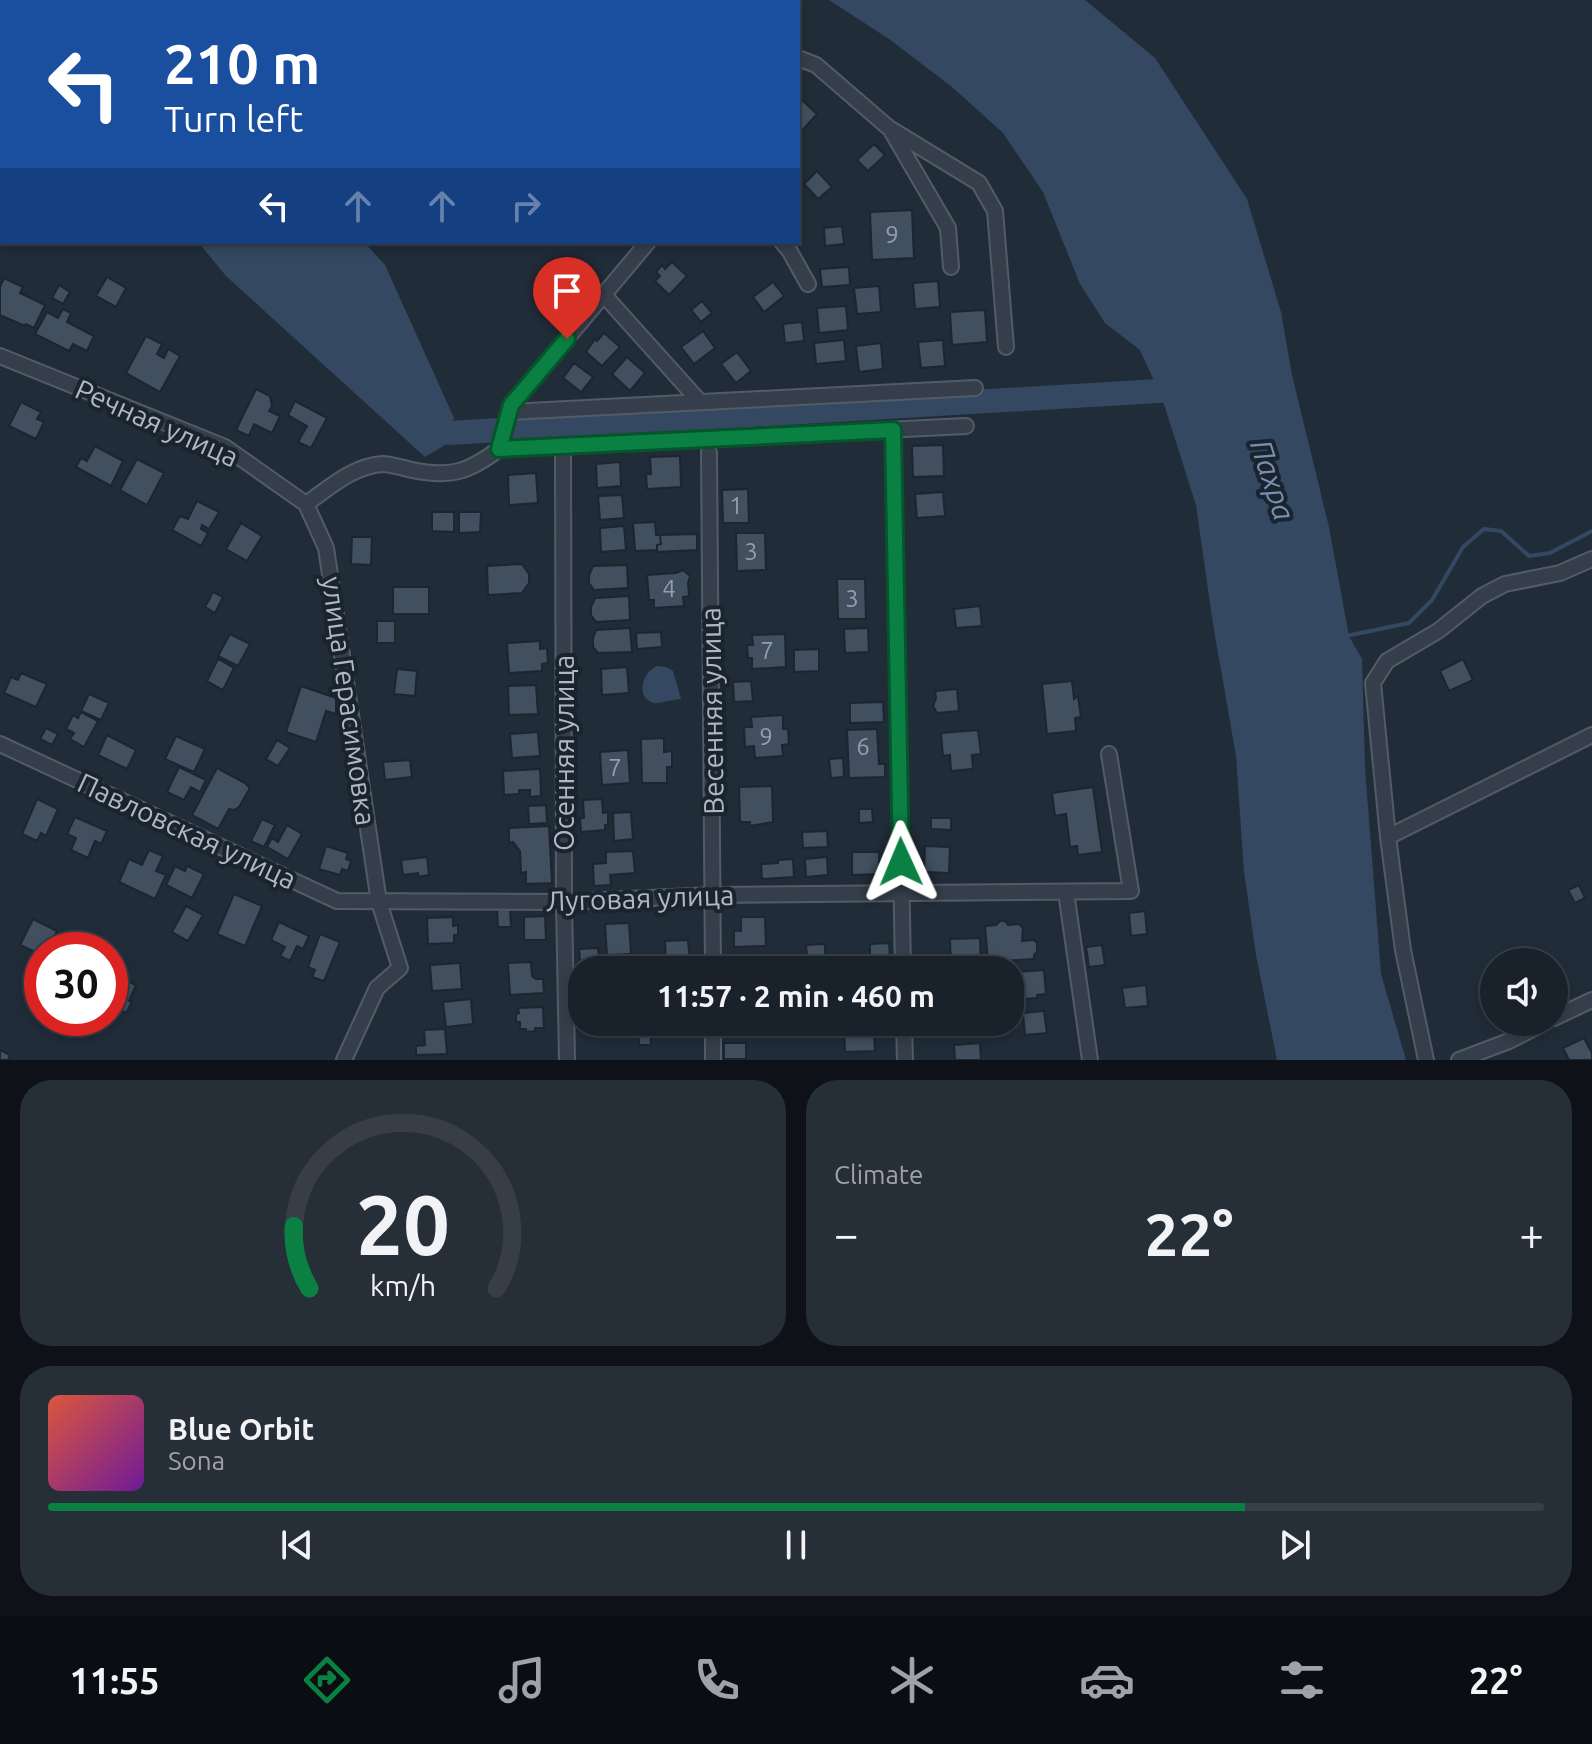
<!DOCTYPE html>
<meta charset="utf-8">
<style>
body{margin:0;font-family:Ubuntu,sans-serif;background:#262e37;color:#f1f3f6;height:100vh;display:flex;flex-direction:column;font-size:30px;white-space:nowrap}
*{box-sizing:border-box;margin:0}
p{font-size:26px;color:#9fa3a9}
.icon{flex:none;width:44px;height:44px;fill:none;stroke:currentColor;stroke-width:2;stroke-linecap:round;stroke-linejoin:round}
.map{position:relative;height:1060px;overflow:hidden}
.side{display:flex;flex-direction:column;gap:20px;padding:20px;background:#0e1218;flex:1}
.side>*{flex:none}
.hud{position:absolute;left:0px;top:0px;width:800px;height:244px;box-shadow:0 4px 12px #0003,0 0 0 2px #373e47;background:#1a4fa0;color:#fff;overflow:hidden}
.buttons{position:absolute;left:1480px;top:948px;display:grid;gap:16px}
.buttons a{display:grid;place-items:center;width:88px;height:88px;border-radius:50%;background:#19212b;box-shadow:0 4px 12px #0003,0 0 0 2px #373e47;font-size:40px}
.speed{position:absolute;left:24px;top:932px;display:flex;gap:16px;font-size:40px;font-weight:700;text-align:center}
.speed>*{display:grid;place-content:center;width:104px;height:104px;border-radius:50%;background:#19212b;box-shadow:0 4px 12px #0003,0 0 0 2px #373e47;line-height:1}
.speed .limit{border:12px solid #d22;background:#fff;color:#111}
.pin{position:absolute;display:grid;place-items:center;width:68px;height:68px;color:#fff;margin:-82px -34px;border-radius:50% 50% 50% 0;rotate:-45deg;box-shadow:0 0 8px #0007}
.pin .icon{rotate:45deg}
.me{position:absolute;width:88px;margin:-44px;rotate:359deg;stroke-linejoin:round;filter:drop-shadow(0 0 6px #0008)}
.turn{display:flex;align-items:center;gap:28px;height:168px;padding:0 32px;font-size:36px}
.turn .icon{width:104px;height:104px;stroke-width:2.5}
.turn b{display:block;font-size:56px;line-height:68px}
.lanes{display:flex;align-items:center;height:76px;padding:0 32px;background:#0003;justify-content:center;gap:40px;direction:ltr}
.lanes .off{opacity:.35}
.big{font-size:60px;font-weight:700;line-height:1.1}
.side .tile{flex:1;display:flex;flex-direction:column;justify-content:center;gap:12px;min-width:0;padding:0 28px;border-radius:32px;background:#262e37}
.side .dial{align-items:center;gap:0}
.dial svg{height:208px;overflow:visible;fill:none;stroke:#373e47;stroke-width:7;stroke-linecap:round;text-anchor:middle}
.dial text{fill:#f1f3f6;stroke:none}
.song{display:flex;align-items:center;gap:24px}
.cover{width:96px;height:96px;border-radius:12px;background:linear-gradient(135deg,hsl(10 70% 55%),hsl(280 70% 35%))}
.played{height:8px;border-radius:4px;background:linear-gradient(90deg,#0b8043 80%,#373e47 80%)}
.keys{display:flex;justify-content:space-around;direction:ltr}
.heat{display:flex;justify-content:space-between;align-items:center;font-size:44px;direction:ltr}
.side .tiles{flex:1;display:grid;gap:20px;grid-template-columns:1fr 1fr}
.tile:last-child{grid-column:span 2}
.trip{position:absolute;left:568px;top:956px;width:456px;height:80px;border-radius:32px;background:#19212b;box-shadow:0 4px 12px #0003,0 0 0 2px #373e47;font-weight:700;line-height:80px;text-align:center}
.tabs{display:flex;height:128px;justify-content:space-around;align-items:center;background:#0a0d11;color:#9fa3a9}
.tabs .icon{width:56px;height:56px}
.tabs .on{color:#0b8043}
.tabs b{font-size:36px;color:#f1f3f6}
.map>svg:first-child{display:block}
.water{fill:#344861}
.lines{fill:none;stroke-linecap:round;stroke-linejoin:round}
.stream{stroke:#344861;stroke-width:4}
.river{stroke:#344861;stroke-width:24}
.building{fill:#424f5e;stroke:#1c2530;stroke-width:2}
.minor-casing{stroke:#525c67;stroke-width:18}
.minor{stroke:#353e4a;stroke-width:14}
.route-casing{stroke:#07532c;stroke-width:20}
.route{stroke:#0b8043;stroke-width:14}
.labels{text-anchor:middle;stroke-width:8;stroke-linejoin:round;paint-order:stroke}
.number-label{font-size:24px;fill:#949eac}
.street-label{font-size:28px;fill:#afb9c6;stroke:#1a232e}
.water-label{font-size:30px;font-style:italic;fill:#7690af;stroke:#1a232e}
</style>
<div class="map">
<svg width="1592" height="1060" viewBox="0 0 1592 1060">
<rect width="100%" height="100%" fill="#212c39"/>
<path class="water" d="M829,0H1085L1155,58L1247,199L1281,312L1292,375L1329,527L1349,636L1362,659L1365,768L1381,974L1406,1060H1277L1256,955L1244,872L1236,756L1213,624L1196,505L1162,398L1140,350L1105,323L1080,284L1043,192L1003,133L952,87L889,39Z
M198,242H364L385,265L454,418L445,445L425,457L226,276Z
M657,666L666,667L673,671L681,699C675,699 657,704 654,703C635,698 642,672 657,666Z"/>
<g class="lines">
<path class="stream" d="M1346,636L1409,623L1432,600L1463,547L1484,529L1501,531L1529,556L1550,553L1592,531"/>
<path class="river" d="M449,433L1158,391L1190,387"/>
</g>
<path class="building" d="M801,99L817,114L798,135V102Z
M874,144L885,155L868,171L857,160Z
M817,171L832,187L818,199L804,184Z
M912,210L914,258L872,260L870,212Z
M842,226L844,244L825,246L824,228Z
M672,262L687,276L669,295L655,281L660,276L656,272L662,265L665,269Z
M849,267L850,285L822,287L820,269Z
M107,277L126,288L116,307L96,296Z
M4,278L23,287L20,293L45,305L34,328L26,324L25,326L0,315V287Z
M938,281L940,307L915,309L913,283Z
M773,282L784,296L764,312L753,297Z
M59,285L70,292L63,304L52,298Z
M879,286L881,312L857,314L854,288Z
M702,301L712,313L701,322L691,310Z
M846,306L848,330L819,333L817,308Z
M63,309L71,313L67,322L94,336L87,351L73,344L69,351L35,334L47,312L58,318Z
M985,310L987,342L952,345L950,312Z
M802,322L804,341L785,343L783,324Z
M703,331L715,348L694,364L681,347Z
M604,333L620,347L602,366L586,352L595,339L597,341Z
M146,336L162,344L157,354L164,358L168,349L180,356L160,392L126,373Z
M844,340L846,361L816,364L814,343Z
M943,340L945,366L921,368L918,342Z
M881,343L883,369L859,372L856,346Z
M737,352L751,371L736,383L721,364Z
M627,357L645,373L630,391L612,374Z
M574,363L593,377L581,392L563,378Z
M256,389L270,396L272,406L269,411L280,416L272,433L254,424L249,436L236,430Z
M295,401L327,418L311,448L298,442L307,426L288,415Z
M21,402L41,412L37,419L44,422L36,439L9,426Z
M943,445L944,476L913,477L912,446Z
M95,446L123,461L111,486L76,467L81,458L87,461Z
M680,456L681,487L647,489L646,474H651L650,457Z
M137,459L164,473L147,505L120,490Z
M620,462L621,486L597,488L596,464Z
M536,473L538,503L509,505L508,475Z
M748,489L749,523H723L722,490Z
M943,492L945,516L917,518L915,494Z
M622,495L624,518L600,520L598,496Z
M197,501L219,512L209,529L202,525L201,529L208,533L201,546L172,530L180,516L188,519Z
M432,512H454V532L432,531Z
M459,512H481L480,532L459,533Z
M655,522L656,535H660L661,544L657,545V550L635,551L633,523Z
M241,523L262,536L247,561L226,549Z
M624,526L626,550L601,552L600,528Z
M736,533H765L766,570L737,571Z
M697,534V550L657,552V545L661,544L660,535Z
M352,537H372L371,565L351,564Z
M522,564L529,574V583L522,593L488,595L487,566Z
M627,565L628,588L594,590L589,583V575L593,566Z
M683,570L690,576L688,583L689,596L683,597L684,606L654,608V600H649L647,575L676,573Z
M837,579H865L866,619H838Z
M393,587H429V614H393Z
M213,592L223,597L215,613L205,607Z
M629,596L630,620L596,622L591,615V607L595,598Z
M980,606L982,626L956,628L954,609Z
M377,621H395V643H377Z
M630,628L632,652L598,653L593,647V638L596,630Z
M868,628L869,652L845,653L844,629Z
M661,632L662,647L637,649L636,633Z
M230,634L250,644L238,666L218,656Z
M785,634L786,667L752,669V658H748L747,645H753L752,635Z
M540,641V649L547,648L548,663L542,664V671L509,673L507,643Z
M819,649V671L794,672V650Z
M218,659L234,668L223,690L207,681Z
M1463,659L1473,680L1449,691L1440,671Z
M627,667L629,693L602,695L601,669Z
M397,669L417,671L415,696L394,694Z
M21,673L47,684L36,707L4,693L11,677L18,680Z
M751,681L753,701L734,702L733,682Z
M1072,681L1074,699L1078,696L1081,717L1075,718L1076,731L1047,734L1042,684Z
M536,685L538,714L509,715L508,686Z
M301,686L336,698V714L326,711L316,742L286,732Z
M957,689L959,711L937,713L933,706L936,698L935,691Z
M89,694L109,703L101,720L81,711Z
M883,702L884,722L850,723V703Z
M81,712L98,721L84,747L70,739L74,733L66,729L73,715L78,718Z
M783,715V729H788L789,744L782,745L783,756L755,758L754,746L745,747L744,727H752L751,717Z
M46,728L58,734L52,745L40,739Z
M877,729L879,764H885V777L849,778L847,730Z
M978,730L981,754L972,755L973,769L951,771L950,755L943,756L941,733Z
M538,732L540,756L512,758L510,734Z
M107,735L136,750L127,769L98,755Z
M176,736L205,749L194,772L165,759Z
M664,738V752L672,751V767H667V783H642L641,739Z
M277,740L290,748L278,766L266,759Z
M628,750L630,783L602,785L600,752Z
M843,758L844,777L831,778L829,759Z
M410,760L412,777L385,780L383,762Z
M179,767L206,780L200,792L191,787L184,800L167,792Z
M217,768L245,783L250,788L239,807L234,810L229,809L218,829L192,815Z
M540,769L541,796L530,797V790H519V794L504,795L503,771Z
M772,786L773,822L750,826V822H740L739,787Z
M1093,787L1102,852L1078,855L1077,846L1070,847L1066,814L1055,816L1052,793Z
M37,799L58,809L46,836L41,833L37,841L22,834Z
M602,799L603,813L608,812V825H605V830L581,832L580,818H584L583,800Z
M546,805L547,823L529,824L528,806Z
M859,809H872L873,822L859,823Z
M631,812L633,839L614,841L613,813Z
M75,817L107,831L101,844L95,841L88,858L71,850L76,838L67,834Z
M931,818H951V830L931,829Z
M262,819L275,825L264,847L251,841Z
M287,825L302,834L288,859L267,847L272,838L278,842Z
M549,826L552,883L526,884V872L521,873L520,851L513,842L509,843V828Z
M827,831L828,847L803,848L802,832Z
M326,846L348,853L346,859L351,861L348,871L342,869L340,875L319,869Z
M925,846L950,847L949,873L924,872Z
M149,850L163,856L156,871L166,875L155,899L119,882L129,859L142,865Z
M633,851L635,873L610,875L611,885L594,886L593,864L606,863V852Z
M852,852H879L880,874L852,875Z
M427,857L429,875L419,877L418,873L403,875L401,860Z
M827,857L828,875L806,877L805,859Z
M793,859L794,877L762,879L761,864L778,863V860Z
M175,866L185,871L187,866L204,874L192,898L166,885Z
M1579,885L1585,898L1575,903L1568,890Z
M234,894L262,906L245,946L217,934Z
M186,906L203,915L188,941L172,932Z
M510,909L511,927H498L497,910Z
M1145,911L1147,934L1131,936L1129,913Z
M545,916L546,940H524V917Z
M453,917V926L458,925V935H454V943L428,944L427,918Z
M741,917H765L766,946L734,947V931H741Z
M33,919L57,931L48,950L40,946L37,953L20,945Z
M1000,921H1005L1008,925L1019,924L1023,928L1022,941L1034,940L1037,943V952L1034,955V959L988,962L985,926L996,925Z
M279,922L309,936L303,949L297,946L290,961L280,956L285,947L271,940Z
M629,923L631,954L607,955L605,924Z
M320,934L340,942L324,981L312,977L315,970L308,967Z
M980,938L981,967L951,968L950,939Z
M688,940L690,963H684V967H672V964L666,965L665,941Z
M889,943L890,958L870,959V944Z
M825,944V955H807L806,945Z
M1102,945L1105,965L1089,967L1086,947Z
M598,948L600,969L581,970L579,949Z
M749,961L750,965L765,964L766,970H729L728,962Z
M531,962L532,976L536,979H543L544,993L510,995L508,963Z
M460,963L462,989L432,991L430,965Z
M866,966V970H845L844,967Z
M1007,966V970H991L990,967Z
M1044,970L1046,994L1037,995V998L1025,999L1024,993H1018L1016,972Z
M30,974L42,978V993L25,987Z
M121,978L136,985L129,1001L132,1002L126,1013L110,1005V1000Z
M1146,985L1148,1006L1125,1008L1122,988Z
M471,999L473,1024L446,1027L443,1002Z
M543,1007L544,1028H535V1031L526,1032V1029H520V1022H516V1014L519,1013L518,1008Z
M1044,1011L1047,1033L1025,1035L1023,1013Z
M615,1022H636V1028H615Z
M844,1022H864V1026H871V1035L874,1034L875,1051L845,1052Z
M954,1022H982L983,1033H954Z
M445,1029L447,1054L416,1055V1046L425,1045L424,1030Z
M650,1031L651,1045H639V1032Z
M1584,1038L1592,1053V1060H1569L1563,1048Z
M724,1043H746V1059H724Z
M980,1043L981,1060H955L954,1045Z
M0,1050L10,1055L8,1060H0Z"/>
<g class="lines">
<defs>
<path id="minor" d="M780,0L781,2
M798,58L816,65L889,128L979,183L995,211L1006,347
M892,132L948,228L951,267
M782,242L789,250L808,284
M604,295L700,402
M0,356L225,447L306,504
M509,412L975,388
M893,430L903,970
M563,446L564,902L567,1060
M499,449L511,405L648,242
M709,452L713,970
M306,504C329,488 353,466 382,464C391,464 403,468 412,470C450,478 469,472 499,449L966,426
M306,504L326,548L379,902L400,968L377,988L344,1060
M0,744L337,901L564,902L714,895L1131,891L1109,754
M1388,837L1592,735
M1066,892L1090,1060
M1554,1018L1592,1000
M904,1022L905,1060
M713,1060V1022
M1426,1060L1403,950L1388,837L1373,683L1387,661L1438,631L1482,596L1505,584L1560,573L1592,559
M1459,1060L1509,1041L1546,1022"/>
</defs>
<use href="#minor" class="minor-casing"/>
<use href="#minor" class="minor"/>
</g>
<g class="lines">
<defs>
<path id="route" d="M567,339L511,405L499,449L893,430L901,862"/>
</defs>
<use href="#route" class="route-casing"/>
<use href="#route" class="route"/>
</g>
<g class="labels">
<g class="number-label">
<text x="892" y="243">9</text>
<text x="736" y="514">1</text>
<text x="751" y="560">3</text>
<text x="669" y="597">4</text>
<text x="852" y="607">3</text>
<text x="767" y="659">7</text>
<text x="766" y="745">9</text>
<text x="863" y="755">6</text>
<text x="615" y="776">7</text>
</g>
<g class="street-label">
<text transform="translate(157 423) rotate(24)" y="10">Речная улица</text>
<text transform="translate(349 701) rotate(82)" y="10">улица Герасимовка</text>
<text transform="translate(712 711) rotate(-91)" y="10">Весенняя улица</text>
<text transform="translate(564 753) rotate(-90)" y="10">Осенняя улица</text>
<text transform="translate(187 831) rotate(25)" y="10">Павловская улица</text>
<text transform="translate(640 898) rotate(-2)" y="10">Луговая улица</text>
</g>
<g class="water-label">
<text transform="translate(1272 480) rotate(72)" y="10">Пахра</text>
</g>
</g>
</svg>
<div class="buttons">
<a><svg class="icon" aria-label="sound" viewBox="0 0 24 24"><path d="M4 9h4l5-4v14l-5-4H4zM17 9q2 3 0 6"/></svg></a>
</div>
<div class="speed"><div class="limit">30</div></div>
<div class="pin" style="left:567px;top:339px;background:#d93025"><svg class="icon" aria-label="arrive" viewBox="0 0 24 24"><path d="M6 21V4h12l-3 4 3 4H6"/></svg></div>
<svg class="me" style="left:901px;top:862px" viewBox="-20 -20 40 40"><path d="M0-17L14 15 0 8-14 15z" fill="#0b8043" stroke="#fff" stroke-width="4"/></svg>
<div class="trip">11:57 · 2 min · 460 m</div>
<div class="hud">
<div class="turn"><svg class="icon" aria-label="left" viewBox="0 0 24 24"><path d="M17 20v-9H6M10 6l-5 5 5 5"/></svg><div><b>210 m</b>Turn left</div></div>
<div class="lanes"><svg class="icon" aria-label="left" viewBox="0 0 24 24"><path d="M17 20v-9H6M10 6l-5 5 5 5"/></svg><svg class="icon off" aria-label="ahead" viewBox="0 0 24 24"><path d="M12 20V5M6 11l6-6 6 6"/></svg><svg class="icon off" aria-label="ahead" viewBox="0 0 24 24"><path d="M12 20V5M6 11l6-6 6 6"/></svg><svg class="icon off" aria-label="right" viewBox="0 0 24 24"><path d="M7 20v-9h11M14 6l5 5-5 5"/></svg></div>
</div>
</div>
<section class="side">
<div class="tiles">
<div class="tile dial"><svg viewBox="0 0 100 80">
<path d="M14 69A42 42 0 1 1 86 69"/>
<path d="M14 69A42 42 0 0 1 8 45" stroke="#0b8043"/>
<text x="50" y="56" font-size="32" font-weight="700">20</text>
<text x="50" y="72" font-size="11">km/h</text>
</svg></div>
<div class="tile"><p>Climate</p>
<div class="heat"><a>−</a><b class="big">22°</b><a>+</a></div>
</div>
<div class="tile">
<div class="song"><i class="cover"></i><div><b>Blue Orbit</b><p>Sona</p></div></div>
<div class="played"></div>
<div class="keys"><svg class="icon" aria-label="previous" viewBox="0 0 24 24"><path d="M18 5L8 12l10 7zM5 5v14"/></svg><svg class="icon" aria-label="pause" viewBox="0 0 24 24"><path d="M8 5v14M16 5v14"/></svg><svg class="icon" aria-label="next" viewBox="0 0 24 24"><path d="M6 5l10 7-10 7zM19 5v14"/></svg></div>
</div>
</div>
</section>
<nav class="tabs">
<b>11:55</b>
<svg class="icon on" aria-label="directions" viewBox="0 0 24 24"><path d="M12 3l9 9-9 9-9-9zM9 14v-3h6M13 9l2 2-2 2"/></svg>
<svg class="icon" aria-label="music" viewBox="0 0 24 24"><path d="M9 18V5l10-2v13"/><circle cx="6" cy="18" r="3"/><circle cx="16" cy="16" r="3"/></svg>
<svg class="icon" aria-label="phone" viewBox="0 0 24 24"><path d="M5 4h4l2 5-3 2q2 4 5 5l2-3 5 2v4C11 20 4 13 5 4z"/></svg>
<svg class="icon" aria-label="climate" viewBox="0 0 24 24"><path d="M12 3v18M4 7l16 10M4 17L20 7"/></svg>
<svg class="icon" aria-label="car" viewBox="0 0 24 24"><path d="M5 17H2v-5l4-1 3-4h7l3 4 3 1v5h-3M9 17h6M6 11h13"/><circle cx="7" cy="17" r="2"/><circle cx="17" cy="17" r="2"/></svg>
<svg class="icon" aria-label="filters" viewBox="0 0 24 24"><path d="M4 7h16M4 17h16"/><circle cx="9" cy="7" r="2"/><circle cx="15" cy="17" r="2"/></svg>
<b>22°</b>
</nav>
